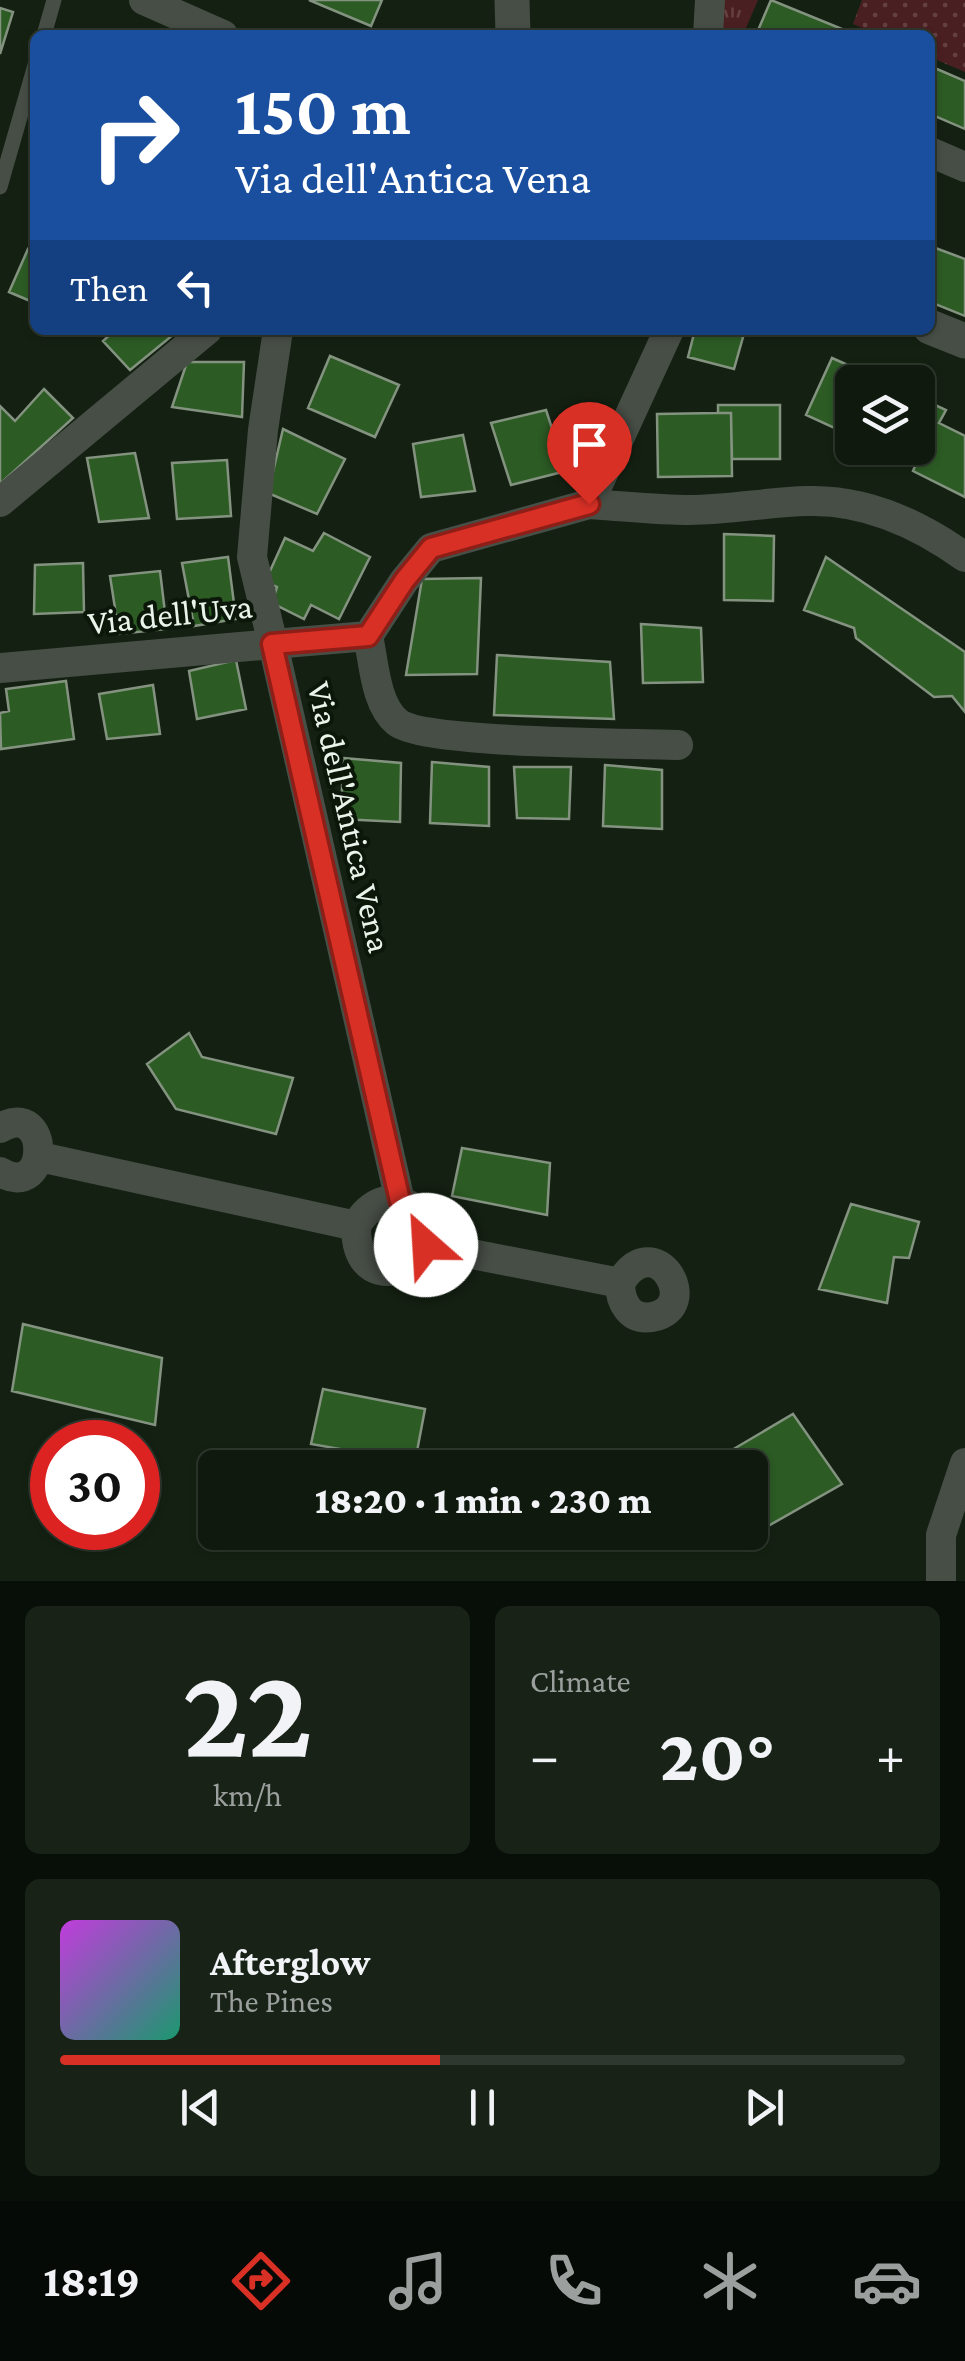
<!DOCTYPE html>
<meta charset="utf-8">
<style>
body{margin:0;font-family:"Crimson Pro",serif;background:#182217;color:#f1f3f6;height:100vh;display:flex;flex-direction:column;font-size:38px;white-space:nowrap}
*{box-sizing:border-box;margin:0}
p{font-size:32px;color:#9ba09e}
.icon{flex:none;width:55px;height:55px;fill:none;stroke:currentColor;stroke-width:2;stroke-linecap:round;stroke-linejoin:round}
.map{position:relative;height:1581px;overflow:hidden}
.sheet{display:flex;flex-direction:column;gap:25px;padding:25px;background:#080e08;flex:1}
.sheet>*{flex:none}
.guide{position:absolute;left:30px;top:30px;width:905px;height:305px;border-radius:15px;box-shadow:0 2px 8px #0004,0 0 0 2px #2f382e;background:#1a4fa0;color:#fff;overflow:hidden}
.buttons{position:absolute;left:835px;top:365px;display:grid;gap:20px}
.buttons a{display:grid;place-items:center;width:100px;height:100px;border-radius:15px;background:#0f190e;box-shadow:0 2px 8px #0004,0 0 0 2px #2f382e;font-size:50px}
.speed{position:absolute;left:30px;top:1420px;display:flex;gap:20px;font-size:50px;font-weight:700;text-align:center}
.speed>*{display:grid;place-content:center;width:130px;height:130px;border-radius:50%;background:#0f190e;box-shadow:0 2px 8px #0004,0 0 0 2px #2f382e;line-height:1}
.speed .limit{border:15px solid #d22;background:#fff;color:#111}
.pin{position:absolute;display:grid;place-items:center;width:85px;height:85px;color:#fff;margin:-102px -42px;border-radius:50% 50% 50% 0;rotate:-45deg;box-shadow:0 0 10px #0007}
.pin .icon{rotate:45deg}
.me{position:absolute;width:110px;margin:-55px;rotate:334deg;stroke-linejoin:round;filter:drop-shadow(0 0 8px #0008)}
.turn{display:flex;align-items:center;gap:35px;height:210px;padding:0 40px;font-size:45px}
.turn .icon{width:130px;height:130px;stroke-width:2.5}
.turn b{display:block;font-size:70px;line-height:85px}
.then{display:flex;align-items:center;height:95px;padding:0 40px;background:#0003;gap:20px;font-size:38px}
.big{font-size:75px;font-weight:800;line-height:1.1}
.sheet .widget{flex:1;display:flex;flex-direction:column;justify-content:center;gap:15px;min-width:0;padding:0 35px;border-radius:15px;background:#182217}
.sheet .dial{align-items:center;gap:0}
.dial b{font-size:130px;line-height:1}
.song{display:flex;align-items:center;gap:30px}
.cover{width:120px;height:120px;border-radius:15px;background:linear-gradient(135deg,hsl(290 70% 55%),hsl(160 70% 35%))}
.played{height:10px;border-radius:5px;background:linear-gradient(90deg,#d93025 45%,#2f382e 45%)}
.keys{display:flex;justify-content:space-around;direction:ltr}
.heat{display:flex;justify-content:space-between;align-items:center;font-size:55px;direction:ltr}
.sheet .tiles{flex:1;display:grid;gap:25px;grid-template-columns:1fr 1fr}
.widget:last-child{grid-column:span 2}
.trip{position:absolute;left:198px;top:1450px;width:570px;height:100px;border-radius:15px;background:#0f190e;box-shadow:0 2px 8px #0004,0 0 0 2px #2f382e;font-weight:800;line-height:100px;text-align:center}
.tabs{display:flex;height:160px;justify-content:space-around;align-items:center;background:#060a06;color:#9ba09e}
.tabs .icon{width:70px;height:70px}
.tabs .active{color:#d93025}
.tabs b{font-size:45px;color:#f1f3f6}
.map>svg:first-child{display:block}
.grass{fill:url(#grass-tufts)}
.garden{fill:url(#garden-dots)}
.building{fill:#2c5b24;stroke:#839380;stroke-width:2.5}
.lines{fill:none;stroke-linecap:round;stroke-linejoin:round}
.service{stroke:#474e46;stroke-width:15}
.minor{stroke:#474e46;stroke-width:30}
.tertiary{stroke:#474e46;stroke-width:35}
.route-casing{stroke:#8d1f18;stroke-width:25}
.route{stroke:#d93025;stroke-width:18}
.labels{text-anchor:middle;stroke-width:8;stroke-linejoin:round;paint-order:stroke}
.street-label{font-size:35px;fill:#ebf4ea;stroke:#0b1809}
</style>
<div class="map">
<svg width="965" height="1581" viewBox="0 0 965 1581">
<defs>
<pattern id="grass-tufts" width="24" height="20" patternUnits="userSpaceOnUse" patternTransform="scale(2.5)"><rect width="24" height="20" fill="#4a1f21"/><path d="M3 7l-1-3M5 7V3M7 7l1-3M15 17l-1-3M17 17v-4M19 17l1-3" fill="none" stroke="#644041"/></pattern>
<pattern id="garden-dots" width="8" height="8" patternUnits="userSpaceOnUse" patternTransform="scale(2.5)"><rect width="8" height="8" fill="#4a1f21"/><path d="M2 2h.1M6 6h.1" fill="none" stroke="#644041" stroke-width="1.8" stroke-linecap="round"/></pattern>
</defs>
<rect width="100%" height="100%" fill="#142112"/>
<path class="grass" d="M719,0H758L743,35H714Z"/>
<path class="garden" d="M862,0H965V72L930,57V35H879L853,24Z"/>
<path class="building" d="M309,0H382L371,26Z
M771,0L842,29L840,35H756Z
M0,8L13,12L0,54Z
M930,66L965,81V129L930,114Z
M930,246L965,259V316L930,302Z
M28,249L35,252V303L9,292Z
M115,330H179L130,370L103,341Z
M695,330H745L734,369L688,357Z
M330,356L399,385L375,437L308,408Z
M832,358L886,382H852V436L806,415Z
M187,362H244L242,417L172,407Z
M44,389L73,418L0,484V406L15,421Z
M918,397L946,410L939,423L965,436V497L913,471L916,464L879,448H918Z
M718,405H780V459H732L731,413H718Z
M546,410L566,471L511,485L491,423Z
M718,413H731L732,476L658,477L657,414Z
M283,429L345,459L317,514L268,493Z
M463,435L475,491L421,497L413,444Z
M135,453L149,518L99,522L87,458Z
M227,460L231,516L177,519L172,463Z
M324,533L370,557L339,619L311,605L304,619L272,603L277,587L265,582L285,538L313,551Z
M724,534L774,536L773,601L724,600Z
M228,557L236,619L194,626L182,563Z
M826,557L965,652V712L952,696L934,697L856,638L854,628L804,610Z
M83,563L84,612L34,614L35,565Z
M160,571L167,629L119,634L110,576Z
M481,578L477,674L406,675L422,579Z
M641,624L701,628L703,682L643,683Z
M497,655L610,662L614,719L494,715Z
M236,660L246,709L197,719L189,671Z
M66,681L74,739L1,749L0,713L9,711L6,689Z
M153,685L160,734L107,739L99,694Z
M343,758L401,763L400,822L341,819Z
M432,762L489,767V826L430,823Z
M605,765L662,770V829L603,826Z
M514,767H571L569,819L517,818Z
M189,1033L202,1057L293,1078L276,1134L176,1109L147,1064Z
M462,1148L550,1163L547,1215L452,1196Z
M851,1204L919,1222L909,1258L894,1257L887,1303L819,1289Z
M23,1324L162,1358L155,1425L12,1391Z
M323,1389L425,1409L415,1462L311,1444Z
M793,1414L842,1484L747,1538L744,1532H750V1468L703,1467Z"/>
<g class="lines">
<path class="service" d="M44,35L54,0
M0,187L35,65"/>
<path class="minor" d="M144,0L223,35
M708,35L710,0
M930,152L965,167
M0,502L207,330
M589,504C623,506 657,510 690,510C729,510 768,502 807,501C865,499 919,524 965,557
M368,636C374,662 375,704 397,722C424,744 632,743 678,745
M0,668L273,644L252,557L263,430L278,330
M0,1128C51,1098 51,1202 0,1172
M40,1157L356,1226C368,1205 391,1190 414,1209C464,1252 356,1315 356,1226
M400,1201L273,644L368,636L404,581L431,548L589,504L669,330
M426,1245L620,1283C620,1301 629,1321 652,1317C704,1308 655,1224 620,1283
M941,1581V1535L965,1463"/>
<path class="tertiary" d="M512,0L513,35
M930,327L965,341"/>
</g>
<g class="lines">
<defs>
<path id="route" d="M426,1245C426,1222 420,1213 400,1201L272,644L368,636L404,581L431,548L589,504"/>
</defs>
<use href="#route" class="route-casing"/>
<use href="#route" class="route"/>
</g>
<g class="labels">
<g class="street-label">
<text transform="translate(170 614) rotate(-6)" y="12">Via dell'Uva</text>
<text transform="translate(350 817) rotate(77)" y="12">Via dell'Antica Vena</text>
</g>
</g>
</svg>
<div class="buttons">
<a><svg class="icon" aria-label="layers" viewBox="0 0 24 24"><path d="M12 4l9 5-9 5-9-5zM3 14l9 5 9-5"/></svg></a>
</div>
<div class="speed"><div class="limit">30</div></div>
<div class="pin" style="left:589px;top:504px;background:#d93025"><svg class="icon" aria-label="arrive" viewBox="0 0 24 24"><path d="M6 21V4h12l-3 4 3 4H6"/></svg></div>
<svg class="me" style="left:426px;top:1245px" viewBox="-20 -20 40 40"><circle r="19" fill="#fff"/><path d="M0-13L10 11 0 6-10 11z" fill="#d93025"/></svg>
<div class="trip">18:20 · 1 min · 230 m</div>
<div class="guide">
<div class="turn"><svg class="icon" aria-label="right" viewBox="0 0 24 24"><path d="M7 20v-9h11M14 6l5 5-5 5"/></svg><div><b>150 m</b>Via dell'Antica Vena</div></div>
<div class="then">Then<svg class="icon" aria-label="left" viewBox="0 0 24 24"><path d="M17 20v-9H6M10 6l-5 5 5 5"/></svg></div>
</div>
</div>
<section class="sheet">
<div class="tiles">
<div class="widget dial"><b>22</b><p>km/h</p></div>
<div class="widget"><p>Climate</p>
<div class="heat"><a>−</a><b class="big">20°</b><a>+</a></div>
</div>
<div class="widget">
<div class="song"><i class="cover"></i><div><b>Afterglow</b><p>The Pines</p></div></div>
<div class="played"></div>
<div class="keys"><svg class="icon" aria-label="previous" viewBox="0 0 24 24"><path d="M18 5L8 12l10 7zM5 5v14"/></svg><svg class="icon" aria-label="pause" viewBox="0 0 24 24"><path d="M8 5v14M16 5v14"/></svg><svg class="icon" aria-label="next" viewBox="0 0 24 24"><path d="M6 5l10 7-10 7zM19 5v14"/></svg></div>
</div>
</div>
</section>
<nav class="tabs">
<b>18:19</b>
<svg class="icon active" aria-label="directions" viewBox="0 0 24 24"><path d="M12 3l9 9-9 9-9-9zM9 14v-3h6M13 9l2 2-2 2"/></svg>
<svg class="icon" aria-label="music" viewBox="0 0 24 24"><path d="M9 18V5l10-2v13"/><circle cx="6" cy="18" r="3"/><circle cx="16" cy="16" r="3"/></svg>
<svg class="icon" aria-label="phone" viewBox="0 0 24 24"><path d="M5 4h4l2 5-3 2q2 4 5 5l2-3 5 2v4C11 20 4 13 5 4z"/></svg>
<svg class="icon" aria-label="climate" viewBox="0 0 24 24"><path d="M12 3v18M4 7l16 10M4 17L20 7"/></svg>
<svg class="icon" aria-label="car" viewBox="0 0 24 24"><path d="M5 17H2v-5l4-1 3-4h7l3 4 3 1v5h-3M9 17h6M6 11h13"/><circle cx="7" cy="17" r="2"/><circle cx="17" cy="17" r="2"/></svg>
</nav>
